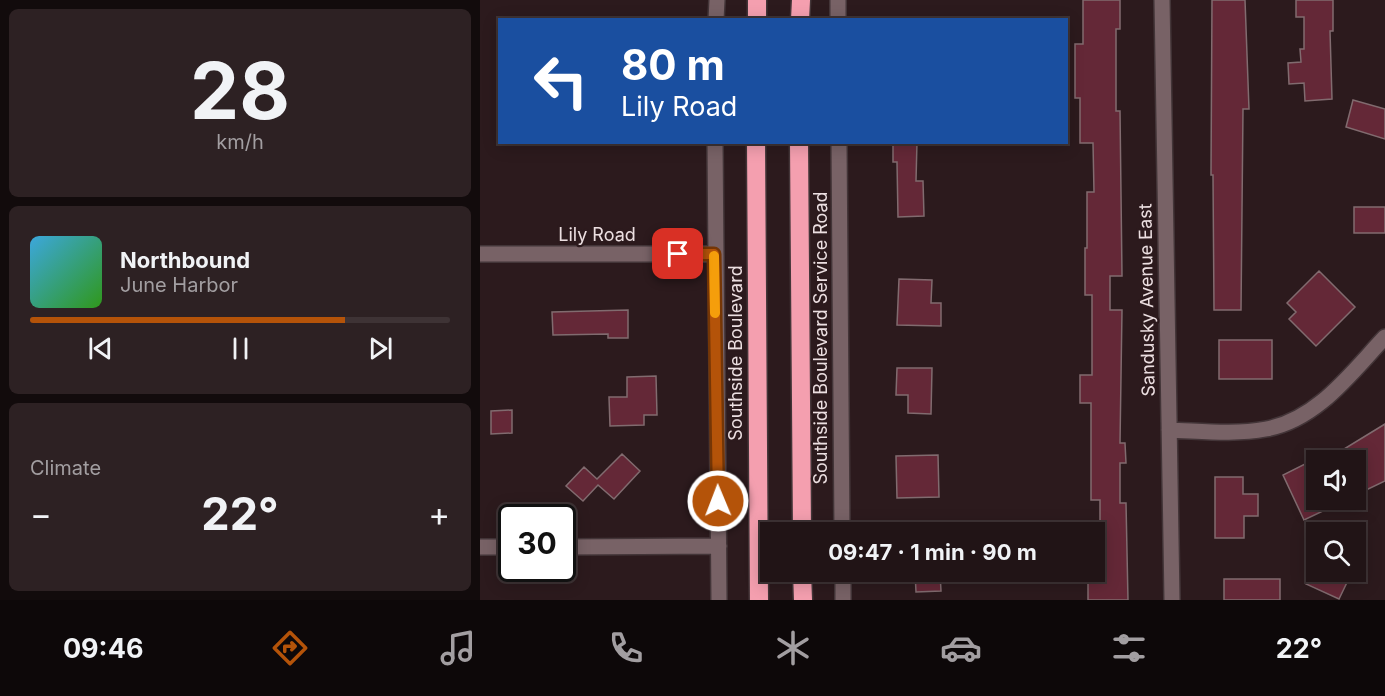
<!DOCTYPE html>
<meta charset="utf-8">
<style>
body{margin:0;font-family:Inter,sans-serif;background:#2d2123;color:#f1f3f6;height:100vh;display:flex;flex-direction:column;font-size:22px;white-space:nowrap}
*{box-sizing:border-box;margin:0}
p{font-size:20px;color:#a29ea1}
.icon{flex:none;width:33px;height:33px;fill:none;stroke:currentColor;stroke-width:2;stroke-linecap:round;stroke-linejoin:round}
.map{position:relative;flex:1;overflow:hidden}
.sheet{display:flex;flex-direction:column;gap:9px;padding:9px;background:#120b0c;width:480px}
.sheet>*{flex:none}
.hud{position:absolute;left:18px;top:18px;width:570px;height:126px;border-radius:0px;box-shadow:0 3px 15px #0003,0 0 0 2px #3e3335;background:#1a4fa0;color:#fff;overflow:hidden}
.buttons{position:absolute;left:826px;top:450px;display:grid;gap:12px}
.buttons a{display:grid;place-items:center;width:60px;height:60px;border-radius:0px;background:#211416;box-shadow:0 3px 15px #0003,0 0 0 2px #3e3335;font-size:30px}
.speed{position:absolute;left:18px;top:504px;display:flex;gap:12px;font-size:30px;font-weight:700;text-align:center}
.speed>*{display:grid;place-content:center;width:78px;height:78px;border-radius:50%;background:#211416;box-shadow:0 3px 15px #0003,0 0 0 2px #3e3335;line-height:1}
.speed .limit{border:3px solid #111;border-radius:9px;background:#fff;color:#111}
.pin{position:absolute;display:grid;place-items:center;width:51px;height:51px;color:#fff;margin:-26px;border-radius:12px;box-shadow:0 3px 9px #0006}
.me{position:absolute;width:66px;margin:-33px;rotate:359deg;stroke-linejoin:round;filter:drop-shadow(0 0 4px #0008)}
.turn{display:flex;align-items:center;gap:21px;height:126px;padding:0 24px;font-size:27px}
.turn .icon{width:78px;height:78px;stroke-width:2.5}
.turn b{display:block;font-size:42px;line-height:51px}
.big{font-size:45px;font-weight:700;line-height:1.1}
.sheet .widget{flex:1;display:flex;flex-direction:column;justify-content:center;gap:9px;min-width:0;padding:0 21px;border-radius:9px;background:#2d2123}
.sheet .dial{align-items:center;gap:0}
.dial b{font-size:78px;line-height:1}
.song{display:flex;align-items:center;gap:18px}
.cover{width:72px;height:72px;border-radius:9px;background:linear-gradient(135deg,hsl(200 70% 55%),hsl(110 70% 35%))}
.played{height:6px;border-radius:3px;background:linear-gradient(90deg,#b45309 75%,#3e3335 75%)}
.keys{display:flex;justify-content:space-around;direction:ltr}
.heat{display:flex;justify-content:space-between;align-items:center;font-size:33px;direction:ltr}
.trip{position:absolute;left:280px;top:522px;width:345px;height:60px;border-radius:0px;background:#211416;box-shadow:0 3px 15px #0003,0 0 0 2px #3e3335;font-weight:700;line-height:60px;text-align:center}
.menu{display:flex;height:96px;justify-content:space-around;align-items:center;background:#0d0809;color:#a29ea1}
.menu .icon{width:42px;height:42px}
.menu .on{color:#b45309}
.menu b{font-size:27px;color:#f1f3f6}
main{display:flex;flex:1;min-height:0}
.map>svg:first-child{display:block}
.building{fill:#642837;stroke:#816b6f;stroke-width:1.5}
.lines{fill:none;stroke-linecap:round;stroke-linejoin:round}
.street-casing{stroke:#433538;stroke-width:18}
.highway-casing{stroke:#433538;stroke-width:21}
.street{stroke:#786266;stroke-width:15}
.highway{stroke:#f49faf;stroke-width:18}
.route-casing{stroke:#753606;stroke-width:15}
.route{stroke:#b45309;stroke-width:10}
.slow{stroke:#f59e0b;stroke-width:10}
.labels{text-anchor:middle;stroke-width:4.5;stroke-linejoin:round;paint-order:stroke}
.street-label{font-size:18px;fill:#ecdfe1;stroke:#2c1a1d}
</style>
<main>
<section class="sheet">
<div class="widget dial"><b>28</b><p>km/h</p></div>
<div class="widget">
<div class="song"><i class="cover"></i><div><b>Northbound</b><p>June Harbor</p></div></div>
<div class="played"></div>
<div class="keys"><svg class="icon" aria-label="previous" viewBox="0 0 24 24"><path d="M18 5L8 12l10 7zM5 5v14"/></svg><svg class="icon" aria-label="pause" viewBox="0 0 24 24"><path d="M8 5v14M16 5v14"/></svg><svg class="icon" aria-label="next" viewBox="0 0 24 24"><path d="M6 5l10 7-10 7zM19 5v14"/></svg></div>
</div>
<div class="widget"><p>Climate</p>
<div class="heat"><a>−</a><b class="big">22°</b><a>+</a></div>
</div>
</section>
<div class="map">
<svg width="905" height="600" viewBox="0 0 905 600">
<rect width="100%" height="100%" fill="#2c1a1d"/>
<path class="building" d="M603,0H640V29H636V111H640L642,276H630V310H642L640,443H645L646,463H640V503H646L648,600H608V582H615V540H620V500H611V403H600V375H612V295H605V248H607V192H614L613,143H600V98H595V44H603Z
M732,0H765L769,109H763L761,310H734L733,175H731Z
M816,0H853V31H850L852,99L825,101L824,83L809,84L808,63L821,62L820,49H824V17H816Z
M873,100L905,109V139L866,127Z
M413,142H437L436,181H443L444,216L418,217L417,162H413Z
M874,207H905V233H874Z
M839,271L875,307L836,346L809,319L816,312L807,303Z
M419,279L452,280L451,303H461V326L417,325Z
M148,310V338H128V334L73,335L72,312Z
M739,340H792V379H739Z
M417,368H452L451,414L428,413V395H416Z
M176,376L177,415H164V425L130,426L129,397H147V377Z
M32,410V433L11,434V411Z
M905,424V481L884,491L876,478V460H846Z
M142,454L160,471L134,499L118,485L103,501L86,486L104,467L117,479Z
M458,455L459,497L417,498L416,456Z
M837,458V500H866L824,520L803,475Z
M735,477H763V494H778V516H764V538H735Z
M435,572H460L461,591L436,592Z
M832,572H872L859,599L826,584Z
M744,579H800V600H744Z"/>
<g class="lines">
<defs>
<path id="street" d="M358,0V20
M682,0L692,600
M236,20L237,0
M235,142L239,600
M359,142L362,532
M0,254H234
M689,430C721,431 754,435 786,429C837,420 871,373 905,337
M0,547H32
M82,547L239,546
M363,572V600"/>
<path id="highway" d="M277,20V0
M320,20L321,0
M276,142L279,600
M319,142L322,532
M322,572L323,600"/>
</defs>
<use href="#street" class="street-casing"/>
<use href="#highway" class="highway-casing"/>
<use href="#street" class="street"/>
<use href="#highway" class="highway"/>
</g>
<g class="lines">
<defs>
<path id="route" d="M198,254H234L238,501"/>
</defs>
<use href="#route" class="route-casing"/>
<use href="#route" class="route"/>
<path class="slow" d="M234,256L235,313"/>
</g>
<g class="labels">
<g class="street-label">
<text x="117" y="241">Lily Road</text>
<text transform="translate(667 300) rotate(-91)" y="6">Sandusky Avenue East</text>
<text transform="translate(341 338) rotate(-90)" y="6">Southside Boulevard Service Road</text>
<text transform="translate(256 353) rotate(-90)" y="6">Southside Boulevard</text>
</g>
</g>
</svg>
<div class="buttons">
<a><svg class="icon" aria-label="sound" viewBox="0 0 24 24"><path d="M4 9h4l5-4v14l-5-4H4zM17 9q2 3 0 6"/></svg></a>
<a><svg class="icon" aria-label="search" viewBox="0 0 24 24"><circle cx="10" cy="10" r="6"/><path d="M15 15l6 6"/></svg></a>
</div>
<div class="speed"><div class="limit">30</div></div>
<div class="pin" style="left:198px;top:254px;background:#d93025"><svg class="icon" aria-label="arrive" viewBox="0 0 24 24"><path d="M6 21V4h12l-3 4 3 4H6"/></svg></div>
<svg class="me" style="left:238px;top:501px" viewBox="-20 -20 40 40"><circle r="17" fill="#b45309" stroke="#fff" stroke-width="3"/><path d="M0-11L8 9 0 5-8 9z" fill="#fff"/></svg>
<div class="trip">09:47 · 1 min · 90 m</div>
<div class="hud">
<div class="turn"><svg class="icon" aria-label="left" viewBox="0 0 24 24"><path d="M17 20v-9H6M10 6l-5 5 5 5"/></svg><div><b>80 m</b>Lily Road</div></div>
</div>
</div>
</main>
<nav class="menu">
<b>09:46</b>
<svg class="icon on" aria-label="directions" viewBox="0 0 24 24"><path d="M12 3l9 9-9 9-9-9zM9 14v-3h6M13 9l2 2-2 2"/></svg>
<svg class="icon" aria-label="music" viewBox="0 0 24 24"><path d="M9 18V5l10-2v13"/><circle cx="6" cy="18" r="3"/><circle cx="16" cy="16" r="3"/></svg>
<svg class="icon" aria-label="phone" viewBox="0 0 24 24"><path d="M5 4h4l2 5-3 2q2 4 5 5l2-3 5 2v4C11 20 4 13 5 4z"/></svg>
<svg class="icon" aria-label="climate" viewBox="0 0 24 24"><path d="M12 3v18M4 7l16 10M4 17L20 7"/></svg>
<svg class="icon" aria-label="car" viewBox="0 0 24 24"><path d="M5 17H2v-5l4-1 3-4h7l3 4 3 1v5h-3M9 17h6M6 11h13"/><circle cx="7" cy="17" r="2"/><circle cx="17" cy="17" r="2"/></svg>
<svg class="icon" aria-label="filters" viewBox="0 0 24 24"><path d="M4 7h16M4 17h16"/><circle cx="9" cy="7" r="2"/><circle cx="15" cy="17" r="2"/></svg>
<b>22°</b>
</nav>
